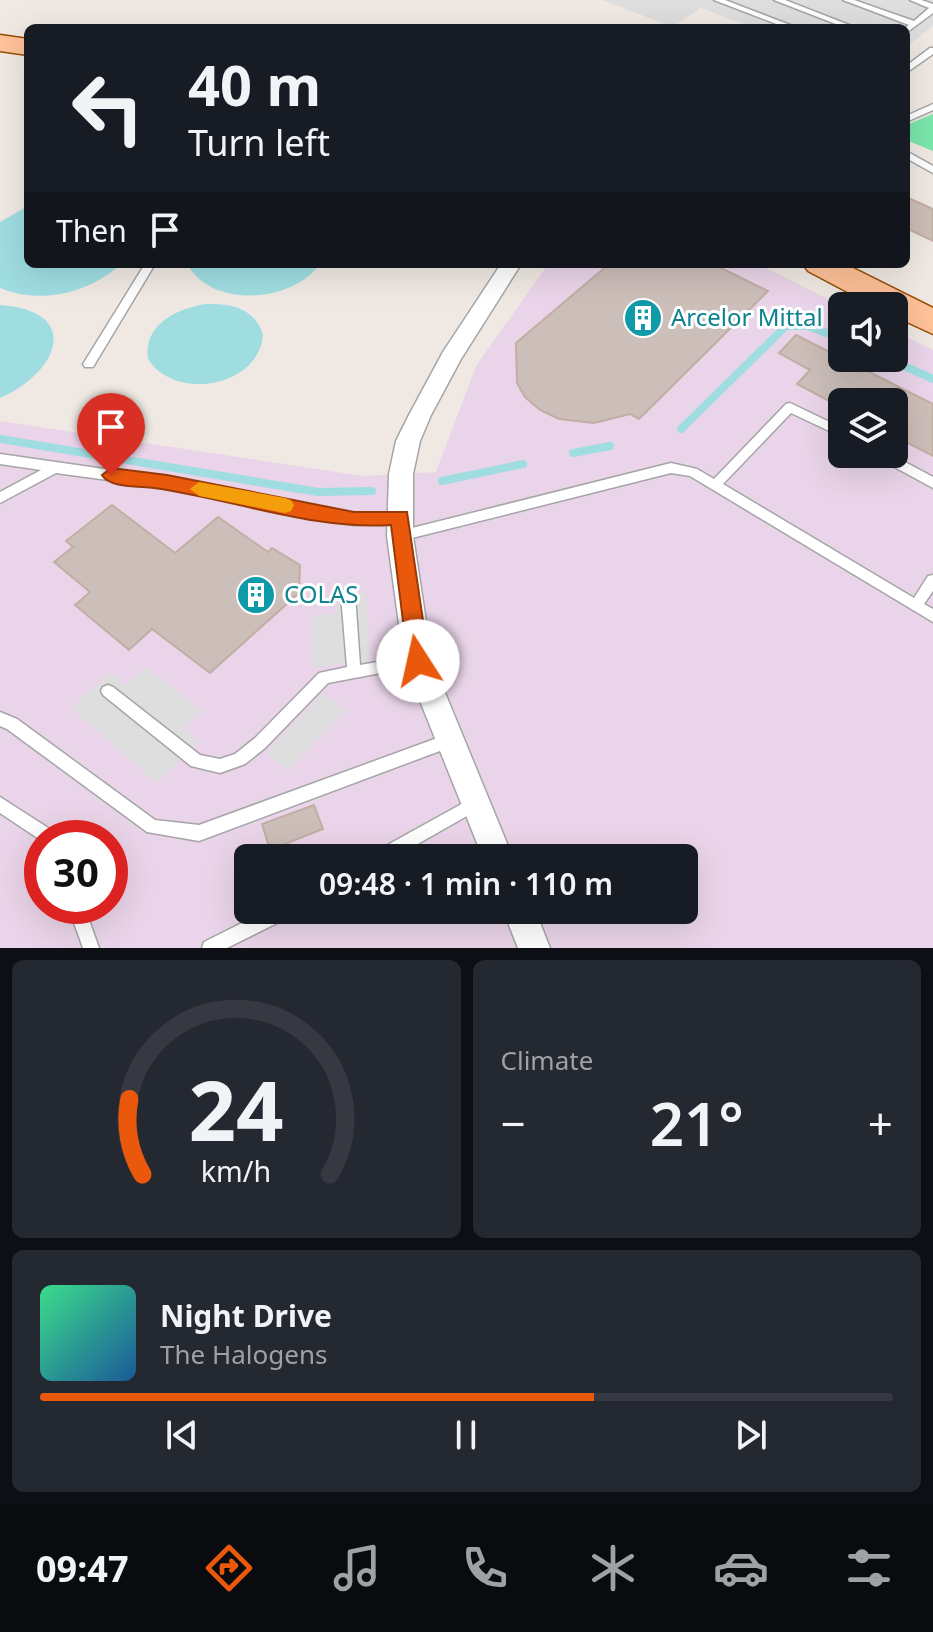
<!DOCTYPE html>
<meta charset="utf-8">
<style>
body{margin:0;font-family:"Noto Sans",sans-serif;background:#242831;color:#f1f3f6;height:100vh;display:flex;flex-direction:column;font-size:30px;white-space:nowrap}
*{box-sizing:border-box;margin:0}
p{font-size:26px;color:#9ea1a6}
.icon{flex:none;width:44px;height:44px;fill:none;stroke:currentColor;stroke-width:2;stroke-linecap:round;stroke-linejoin:round}
.map{position:relative;height:948px;overflow:hidden}
.panel{display:flex;flex-direction:column;gap:12px;padding:12px;background:#0d0f14;flex:1}
.panel>*{flex:none}
.banner{position:absolute;left:24px;top:24px;width:886px;height:244px;border-radius:12px;box-shadow:0 8px 32px #0002;background:#171b24;color:#f1f3f6;overflow:hidden}
.controls{position:absolute;left:828px;top:292px;display:grid;gap:16px}
.controls a{display:grid;place-items:center;width:80px;height:80px;border-radius:12px;background:#171b24;box-shadow:0 8px 32px #0002;font-size:40px}
.speed{position:absolute;left:24px;top:820px;display:flex;gap:16px;font-size:40px;font-weight:700;text-align:center}
.speed>*{display:grid;place-content:center;width:104px;height:104px;border-radius:50%;background:#171b24;box-shadow:0 8px 32px #0002;line-height:1}
.speed .limit{border:12px solid #d22;background:#fff;color:#111}
.pin{position:absolute;display:grid;place-items:center;width:68px;height:68px;color:#fff;margin:-82px -34px;border-radius:50% 50% 50% 0;rotate:-45deg;box-shadow:0 0 8px #0007}
.pin .icon{rotate:45deg}
.me{position:absolute;width:88px;margin:-44px;rotate:350deg;stroke-linejoin:round;filter:drop-shadow(0 0 6px #0008)}
.turn{display:flex;align-items:center;gap:28px;height:168px;padding:0 32px;font-size:36px}
.turn .icon{width:104px;height:104px;stroke-width:2.5}
.turn b{display:block;font-size:56px;line-height:68px}
.then{display:flex;align-items:center;height:76px;padding:0 32px;background:#0003;gap:16px;font-size:30px}
.big{font-size:60px;font-weight:600;line-height:1.1}
.panel .tile{flex:1;display:flex;flex-direction:column;justify-content:center;gap:12px;min-width:0;padding:0 28px;border-radius:12px;background:#242831}
.panel .dial{align-items:center;gap:0}
.dial svg{height:208px;overflow:visible;fill:none;stroke:#363941;stroke-width:7;stroke-linecap:round;text-anchor:middle}
.dial text{fill:#f1f3f6;stroke:none}
.song{display:flex;align-items:center;gap:24px}
.cover{width:96px;height:96px;border-radius:12px;background:linear-gradient(135deg,hsl(150 70% 55%),hsl(210 70% 35%))}
.played{height:8px;border-radius:4px;background:linear-gradient(90deg,#ea580c 65%,#363941 65%)}
.keys{display:flex;justify-content:space-around;direction:ltr}
.heat{display:flex;justify-content:space-between;align-items:center;font-size:44px;direction:ltr}
.panel .tiles{flex:1;display:grid;gap:12px;grid-template-columns:1fr 1fr}
.tile:last-child{grid-column:span 2}
.trip{position:absolute;left:234px;top:844px;width:464px;height:80px;border-radius:12px;background:#171b24;box-shadow:0 8px 32px #0002;font-weight:600;line-height:80px;text-align:center}
.menu{display:flex;height:128px;justify-content:space-around;align-items:center;background:#090b0e;color:#9ea1a6}
.menu .icon{width:56px;height:56px}
.menu .on{color:#ea580c}
.menu b{font-size:36px;color:#f1f3f6}
.map>svg:first-child{display:block}
.industrial{fill:#ead4e9;fill-rule:evenodd}
.pitch{fill:#7ae6ab}
.parking{fill:#dedede}
.water{fill:#9fdde1}
.lines{fill:none;stroke-linecap:round;stroke-linejoin:round}
.stream{stroke:#9fdde1;stroke-width:8}
.building{fill:#ccbeb9;stroke:#c3ada4;stroke-width:2}
.service-casing{stroke:#a5a5a5;stroke-width:3}
.minor-casing{stroke:#a5a5a5;stroke-width:3}
.primary-casing{stroke:#984d00;stroke-width:3}
.service{fill:#fff;fill-rule:evenodd}
.minor{fill:#fff;fill-rule:evenodd}
.primary{fill:#ffc299;fill-rule:evenodd}
.route{fill:#ea580c;stroke:#983908;stroke-width:2}
.slow{fill:#f59e0b}
.labels{text-anchor:middle;stroke-width:6;stroke-linejoin:round;paint-order:stroke}
.culture-label{font-size:24px;fill:#0d838f;stroke:#fff;text-anchor:start}
</style>
<div class="map">
<svg width="933" height="948" viewBox="0 0 933 948">
<rect width="100%" height="100%" fill="#f0e9e3"/>
<path class="industrial" d="M548,264H758L842,306V358H894V331L933,350V948H0V421L363,476L436,472L476,366ZM842,402H894V454H842ZM42,838H110V906H42ZM248,858H684V910H248Z"/>
<path class="pitch" d="M933,114V151L906,140V125Z"/>
<path class="parking" d="M603,0H933V26L906,47V28H755L701,8L672,27Z
M365,592L370,661L313,667L311,616L336,613L335,594Z
M146,667L201,711L183,729L199,742L157,783L71,708L111,672L126,685Z
M323,693L345,711L288,771L266,752Z"/>
<path class="water" d="M28,206V264H121C90,293 40,305 0,288V222Z
M187,264H320C292,303 212,309 187,264Z
M205,304C231,303 255,308 263,335C259,387 175,402 148,359C143,325 176,309 205,304Z
M0,305C84,311 58,373 0,398Z"/>
<g class="lines">
<path class="stream" d="M886,358L933,379
M681,429L786,326H808L842,339
M0,439L318,492L372,491
M573,453L610,446
M442,481L523,464"/>
</g>
<path class="building" d="M906,197L933,209V241L906,228Z
M609,264H713L768,291L639,419L630,414L594,423L559,419L540,410L525,397L517,383L516,343Z
M796,335L933,404V456L894,436V402H831L797,384L810,370L779,353Z
M112,505L175,553L218,517L268,552L272,548L300,565L299,593L210,673L152,629L129,650L75,605L90,592L54,562L73,547L66,541Z
M314,805L323,829L270,850L262,824Z"/>
<g class="lines">
<defs>
<path id="service" d="M714,0H725L798,28H787Z
M774,0H785L857,28H846Z
M843,0H854L914,21L929,8L910,0H921L933,4V13L906,33L905,28L909,25Z
M930,48H933V54L906,73V66Z
M933,104V110L906,122V116Z
M906,151L933,166V173L906,158Z
M145,264H155L93,367H85L83,364L85,361Z
M790,403L842,428V437L791,413L723,484L914,598L928,576L933,575V591L924,604L933,609V622L690,476L671,473L400,541L396,540L394,536L396,532L400,531L671,463L697,469L714,479L786,404Z
M0,454L167,478L354,515L400,512L404,513L406,517L404,521L400,522L354,525L167,488L56,473L0,503V492L41,470L0,464Z
M874,454H890L933,477V488L876,457Z
M348,589L353,591L355,595L360,665L418,655L423,657L425,661L423,665L328,683L265,748L245,764L220,773L191,766L103,695L101,691L103,687L108,685L113,687L200,755L220,759L235,754L255,738L319,673L347,667L341,595L343,591Z
M0,712L17,719L155,820L199,825L451,733L456,735L458,740L456,745L199,841L147,832L7,729L0,726Z
M476,796L481,798L483,803L481,808L393,858H370L373,853Z
M0,797L56,833L59,838H42V841L0,813Z
M68,906H84L99,948H83Z
M268,910H293L291,916L227,948H202L204,942Z"/>
<path id="minor" d="M501,264H521L461,359L431,415L420,441L413,474V536L432,661L513,858H483L404,661L387,536L389,474L396,441L409,415L443,352Z
M503,910H535L550,948H518Z"/>
<path id="primary" d="M0,35L28,39V55L0,51Z
M803,264H845L933,308V334L894,316V306H874L808,271Z"/>
</defs>
<use href="#service" class="service-casing"/>
<use href="#minor" class="minor-casing"/>
<use href="#primary" class="primary-casing"/>
<use href="#service" class="service"/>
<use href="#minor" class="minor"/>
<use href="#primary" class="primary"/>
</g>
<path class="route" d="M111,468L167,475L354,512H407L429,661L426,667L418,670L411,667L408,661L391,525C311,530 233,499 154,488C140,486 109,488 102,475Z"/>
<path class="slow" d="M199,482L285,498L291,500L294,505L291,511L285,513L199,496L190,489Z"/>
<defs>
<symbol id="building-disc" viewBox="-11 -11 22 22"><circle r="9.5" fill="#0f9aa8" stroke="#fff"/><path d="M-4-6H4V6H1V3H-1V6H-4ZM-2.5-4.3h1.7v1.8h-1.7ZM.8-4.3h1.7v1.8H.8ZM-2.5-1h1.7V.8h-1.7ZM.8-1h1.7V.8H.8Z" fill="#fff"/></symbol>
</defs>
<g fill-rule="evenodd">
<use href="#building-disc" x="621" y="296" width="44" height="44"/>
<use href="#building-disc" x="234" y="573" width="44" height="44"/>
</g>
<g class="labels">
<g class="culture-label">
<text x="671" y="326">Arcelor Mittal</text>
<text x="284" y="603">COLAS</text>
</g>
</g>
</svg>
<div class="controls">
<a><svg class="icon" aria-label="sound" viewBox="0 0 24 24"><path d="M4 9h4l5-4v14l-5-4H4zM17 9q2 3 0 6"/></svg></a>
<a><svg class="icon" aria-label="layers" viewBox="0 0 24 24"><path d="M12 4l9 5-9 5-9-5zM3 14l9 5 9-5"/></svg></a>
</div>
<div class="speed"><div class="limit">30</div></div>
<div class="pin" style="left:111px;top:475px;background:#d93025"><svg class="icon" aria-label="arrive" viewBox="0 0 24 24"><path d="M6 21V4h12l-3 4 3 4H6"/></svg></div>
<svg class="me" style="left:418px;top:661px" viewBox="-20 -20 40 40"><circle r="19" fill="#fff"/><path d="M0-13L10 11 0 6-10 11z" fill="#ea580c"/></svg>
<div class="trip">09:48 · 1 min · 110 m</div>
<div class="banner">
<div class="turn"><svg class="icon" aria-label="left" viewBox="0 0 24 24"><path d="M17 20v-9H6M10 6l-5 5 5 5"/></svg><div><b>40 m</b>Turn left</div></div>
<div class="then">Then<svg class="icon" aria-label="arrive" viewBox="0 0 24 24"><path d="M6 21V4h12l-3 4 3 4H6"/></svg></div>
</div>
</div>
<section class="panel">
<div class="tiles">
<div class="tile dial"><svg viewBox="0 0 100 80">
<path d="M14 69A42 42 0 1 1 86 69"/>
<path d="M14 69A42 42 0 0 1 9 40" stroke="#ea580c"/>
<text x="50" y="56" font-size="32" font-weight="700">24</text>
<text x="50" y="72" font-size="11">km/h</text>
</svg></div>
<div class="tile"><p>Climate</p>
<div class="heat"><a>−</a><b class="big">21°</b><a>+</a></div>
</div>
<div class="tile">
<div class="song"><i class="cover"></i><div><b>Night Drive</b><p>The Halogens</p></div></div>
<div class="played"></div>
<div class="keys"><svg class="icon" aria-label="previous" viewBox="0 0 24 24"><path d="M18 5L8 12l10 7zM5 5v14"/></svg><svg class="icon" aria-label="pause" viewBox="0 0 24 24"><path d="M8 5v14M16 5v14"/></svg><svg class="icon" aria-label="next" viewBox="0 0 24 24"><path d="M6 5l10 7-10 7zM19 5v14"/></svg></div>
</div>
</div>
</section>
<nav class="menu">
<b>09:47</b>
<svg class="icon on" aria-label="directions" viewBox="0 0 24 24"><path d="M12 3l9 9-9 9-9-9zM9 14v-3h6M13 9l2 2-2 2"/></svg>
<svg class="icon" aria-label="music" viewBox="0 0 24 24"><path d="M9 18V5l10-2v13"/><circle cx="6" cy="18" r="3"/><circle cx="16" cy="16" r="3"/></svg>
<svg class="icon" aria-label="phone" viewBox="0 0 24 24"><path d="M5 4h4l2 5-3 2q2 4 5 5l2-3 5 2v4C11 20 4 13 5 4z"/></svg>
<svg class="icon" aria-label="climate" viewBox="0 0 24 24"><path d="M12 3v18M4 7l16 10M4 17L20 7"/></svg>
<svg class="icon" aria-label="car" viewBox="0 0 24 24"><path d="M5 17H2v-5l4-1 3-4h7l3 4 3 1v5h-3M9 17h6M6 11h13"/><circle cx="7" cy="17" r="2"/><circle cx="17" cy="17" r="2"/></svg>
<svg class="icon" aria-label="filters" viewBox="0 0 24 24"><path d="M4 7h16M4 17h16"/><circle cx="9" cy="7" r="2"/><circle cx="15" cy="17" r="2"/></svg>
</nav>
